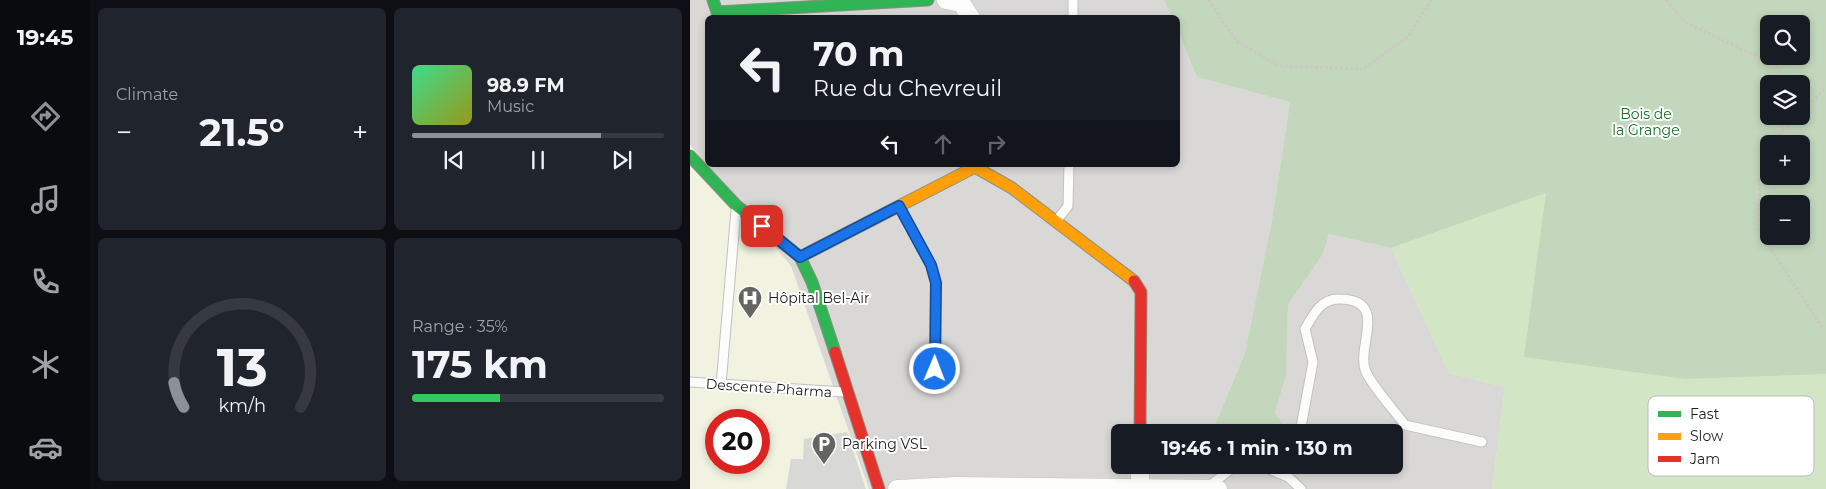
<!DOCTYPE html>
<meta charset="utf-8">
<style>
body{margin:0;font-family:Montserrat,sans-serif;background:#20242c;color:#f1f3f6;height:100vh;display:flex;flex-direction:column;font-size:19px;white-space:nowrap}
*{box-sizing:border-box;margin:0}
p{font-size:16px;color:#9ea1a6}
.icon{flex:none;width:28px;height:28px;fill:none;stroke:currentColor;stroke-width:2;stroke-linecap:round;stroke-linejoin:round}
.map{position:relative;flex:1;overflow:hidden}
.sheet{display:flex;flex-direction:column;gap:8px;padding:8px;background:#0d0f14;width:600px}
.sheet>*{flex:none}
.top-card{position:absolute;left:15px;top:15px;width:475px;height:152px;border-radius:8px;box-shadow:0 2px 8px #0003;background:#171b24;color:#f1f3f6;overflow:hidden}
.buttons{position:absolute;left:1070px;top:15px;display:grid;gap:10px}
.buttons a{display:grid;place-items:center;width:50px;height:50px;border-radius:8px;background:#171b24;box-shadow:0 2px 8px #0003;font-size:25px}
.speed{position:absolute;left:15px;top:409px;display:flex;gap:10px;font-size:25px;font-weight:700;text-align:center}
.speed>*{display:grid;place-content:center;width:65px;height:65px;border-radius:50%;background:#171b24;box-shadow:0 2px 8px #0003;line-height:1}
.speed .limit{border:8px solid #d22;background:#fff;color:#111}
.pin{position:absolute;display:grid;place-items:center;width:42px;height:42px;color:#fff;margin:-21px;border-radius:10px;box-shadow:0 2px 8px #0006}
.me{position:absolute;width:55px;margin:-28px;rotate:1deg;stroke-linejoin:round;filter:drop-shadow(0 0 4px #0008)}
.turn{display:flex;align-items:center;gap:18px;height:105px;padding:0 25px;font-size:22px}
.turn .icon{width:65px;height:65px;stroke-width:2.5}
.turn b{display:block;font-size:35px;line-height:42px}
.lanes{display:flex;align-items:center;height:48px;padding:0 25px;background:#0003;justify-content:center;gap:25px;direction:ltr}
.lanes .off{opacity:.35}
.big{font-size:38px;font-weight:700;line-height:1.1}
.sheet .widget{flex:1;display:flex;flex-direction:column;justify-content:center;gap:8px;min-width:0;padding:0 18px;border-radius:8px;background:#20242c}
.sheet .dial{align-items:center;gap:0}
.dial svg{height:130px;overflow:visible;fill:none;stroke:#363941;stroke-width:7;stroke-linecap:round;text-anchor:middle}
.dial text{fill:#f1f3f6;stroke:none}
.song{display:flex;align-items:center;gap:15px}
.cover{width:60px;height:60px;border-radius:8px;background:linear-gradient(135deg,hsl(150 70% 55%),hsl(60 70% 35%))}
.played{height:5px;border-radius:2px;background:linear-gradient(90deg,#8c9099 75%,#363941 75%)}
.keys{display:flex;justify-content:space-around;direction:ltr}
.heat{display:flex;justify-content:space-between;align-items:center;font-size:28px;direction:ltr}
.charge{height:8px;border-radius:4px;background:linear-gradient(90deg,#34c759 35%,#363941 0)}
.sheet .tiles{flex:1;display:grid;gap:8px;grid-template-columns:repeat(2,1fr)}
.trip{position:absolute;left:421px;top:424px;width:292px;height:50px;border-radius:8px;background:#171b24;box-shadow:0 2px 8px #0003;font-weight:700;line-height:50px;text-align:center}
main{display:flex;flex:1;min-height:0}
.menu{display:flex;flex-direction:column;width:90px;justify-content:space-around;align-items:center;background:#090b0e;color:#9ea1a6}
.menu .icon{width:35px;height:35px}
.menu .current{color:#8c9099}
.menu b{font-size:22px;color:#f1f3f6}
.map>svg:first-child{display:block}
.residential{fill:#d9d8d6;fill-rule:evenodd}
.education{fill:#f1f3e0;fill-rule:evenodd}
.religious{fill:#d8d8d6}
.grass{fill:#d2e6c5}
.forest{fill:#c2d7bb;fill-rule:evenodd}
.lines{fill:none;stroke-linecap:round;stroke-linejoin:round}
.lane-casing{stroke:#c1c1bf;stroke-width:11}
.street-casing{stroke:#c1c1bf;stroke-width:19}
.fast-casing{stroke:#8e927e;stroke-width:13}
.slow-casing{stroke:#8e927e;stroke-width:13}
.jam-casing{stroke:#8e927e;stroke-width:13}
.path{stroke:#d0c6c3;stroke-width:3;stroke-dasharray:2.5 2.5;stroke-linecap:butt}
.lane{stroke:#fcfcfb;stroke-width:9}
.street{stroke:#fcfcfb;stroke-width:18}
.fast{stroke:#30b455;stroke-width:11}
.slow{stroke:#ff9f0a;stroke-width:11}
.jam{stroke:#e5322d;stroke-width:11}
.route-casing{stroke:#114b97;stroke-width:12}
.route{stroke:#1a73e8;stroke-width:9}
.labels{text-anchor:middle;stroke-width:4;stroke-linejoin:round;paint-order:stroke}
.park-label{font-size:14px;fill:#146f29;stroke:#fff}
.poi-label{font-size:14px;fill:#1c1c1c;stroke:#fff;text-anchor:start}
.street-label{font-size:14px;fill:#1c1c1c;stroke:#fff}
.key{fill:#fff;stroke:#bbb;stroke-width:1}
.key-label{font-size:14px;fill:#1c1c1c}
</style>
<main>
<nav class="menu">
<b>19:45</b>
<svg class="icon current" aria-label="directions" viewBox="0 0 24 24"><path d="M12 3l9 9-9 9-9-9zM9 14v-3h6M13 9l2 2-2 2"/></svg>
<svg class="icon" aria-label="music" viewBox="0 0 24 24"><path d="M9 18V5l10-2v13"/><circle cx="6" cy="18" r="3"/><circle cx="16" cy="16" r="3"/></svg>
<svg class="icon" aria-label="phone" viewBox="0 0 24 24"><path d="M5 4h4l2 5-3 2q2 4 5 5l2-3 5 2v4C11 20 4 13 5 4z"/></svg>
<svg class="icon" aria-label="climate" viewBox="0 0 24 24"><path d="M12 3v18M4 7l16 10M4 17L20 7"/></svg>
<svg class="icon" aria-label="car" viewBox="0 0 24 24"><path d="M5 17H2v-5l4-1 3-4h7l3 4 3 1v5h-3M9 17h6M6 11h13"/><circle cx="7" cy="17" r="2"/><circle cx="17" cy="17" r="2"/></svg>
</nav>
<section class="sheet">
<div class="tiles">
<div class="widget"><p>Climate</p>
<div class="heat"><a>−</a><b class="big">21.5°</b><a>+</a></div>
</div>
<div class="widget">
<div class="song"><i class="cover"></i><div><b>98.9 FM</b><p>Music</p></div></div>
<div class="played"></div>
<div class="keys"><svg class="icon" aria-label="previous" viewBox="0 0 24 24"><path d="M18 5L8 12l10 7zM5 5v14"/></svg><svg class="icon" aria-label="pause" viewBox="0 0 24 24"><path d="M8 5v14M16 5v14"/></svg><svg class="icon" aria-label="next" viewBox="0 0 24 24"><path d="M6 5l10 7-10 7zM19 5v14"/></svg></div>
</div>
<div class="widget dial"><svg viewBox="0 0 100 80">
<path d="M14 69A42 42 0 1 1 86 69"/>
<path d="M14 69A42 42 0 0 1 8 54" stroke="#8c9099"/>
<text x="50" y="56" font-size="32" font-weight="700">13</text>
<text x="50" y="72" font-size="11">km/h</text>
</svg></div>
<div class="widget"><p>Range · 35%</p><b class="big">175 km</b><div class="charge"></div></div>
</div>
</section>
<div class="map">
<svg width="1136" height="489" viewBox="0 0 1136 489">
<rect width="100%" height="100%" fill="#eae9e4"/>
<path class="residential" d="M0,0H474L482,17L18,18V165H488V31L507,77L600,102L582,220L555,353L522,432H430V465H705V432H598L585,413L596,376L598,305L633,254L639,234L701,248L759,373L815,387L802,489H0ZM26,420H69V462H26Z"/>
<path class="education" d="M0,145L101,266L179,489H0ZM26,420H69V462H26Z"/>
<path class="religious" d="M157,432L176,489H96L101,459H113L114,439Z"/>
<path class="grass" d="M856,193L995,379L1136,374V489H802L815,387L759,373L701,248Z"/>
<path class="forest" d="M474,0H1136V374L995,379L834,357L856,193L701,248L639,234L633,254L598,305L596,376L585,413L598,432H522L555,353L582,220L600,102L507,77L488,31V18L482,17ZM1079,24H1111V56H1079ZM1079,84H1111V116H1079ZM1079,144H1111V176H1079ZM1079,204H1111V236H1079Z"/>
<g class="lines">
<defs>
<path id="lane" d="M383,18V0
M210,208L241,265L246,283L244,386
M367,220L378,206L379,165
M0,382L154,392
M31,385L46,210
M612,432L611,427L623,362L615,329C623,315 631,298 650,299C700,300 665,347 676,372C683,387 704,410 715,425L792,442
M570,465L598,477L611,489
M588,472L603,465
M518,487L546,465"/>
<path id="street" d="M256,0L271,3L281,18
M207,489L266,486L528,489
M450,489V465"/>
<path id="fast" d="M23,0L27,12L238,0
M0,156L46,205L110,257L122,282L145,352"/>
<path id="slow" d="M110,257L285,167L322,188L444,281"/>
<path id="jam" d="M444,281L451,292L450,432
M145,352L189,489"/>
</defs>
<use href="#lane" class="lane-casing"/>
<use href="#street" class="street-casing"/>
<use href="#fast" class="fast-casing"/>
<use href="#slow" class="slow-casing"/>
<use href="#jam" class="jam-casing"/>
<path class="path" d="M519,0L546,41L589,66L673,69L719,36L741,0
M976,0L995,22L1087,66L1092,84
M1111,112L1136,88
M1092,132V116
M1085,144L1092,132L1108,116
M1079,156L1070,172L1069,230L1133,329"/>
<use href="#lane" class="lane"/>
<use href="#street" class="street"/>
<use href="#fast" class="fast"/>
<use href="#slow" class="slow"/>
<use href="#jam" class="jam"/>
</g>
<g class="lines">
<defs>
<path id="route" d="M72,226L110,257L209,206L241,265L246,283L245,369"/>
</defs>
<use href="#route" class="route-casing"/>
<use href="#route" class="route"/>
</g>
<defs>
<symbol id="hospital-pin" viewBox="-11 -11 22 30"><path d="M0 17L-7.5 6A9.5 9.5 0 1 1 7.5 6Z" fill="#646462" stroke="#fff"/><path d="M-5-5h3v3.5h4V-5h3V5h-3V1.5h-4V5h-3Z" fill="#fff"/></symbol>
<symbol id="parking-pin" viewBox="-11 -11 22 30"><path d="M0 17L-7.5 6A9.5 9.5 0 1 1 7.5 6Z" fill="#646462" stroke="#fff"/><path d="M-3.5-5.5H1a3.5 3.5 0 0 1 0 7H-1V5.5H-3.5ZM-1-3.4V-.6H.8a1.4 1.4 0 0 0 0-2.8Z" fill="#fff"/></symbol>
</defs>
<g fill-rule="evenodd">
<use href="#hospital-pin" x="46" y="284" width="28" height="38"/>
<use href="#parking-pin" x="120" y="430" width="28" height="38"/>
</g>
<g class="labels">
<g class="park-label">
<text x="956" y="119">Bois de<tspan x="956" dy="16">la Grange</tspan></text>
</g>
<g class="poi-label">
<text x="78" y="303">Hôpital Bel-Air</text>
<text x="152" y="449">Parking VSL</text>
</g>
<g class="street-label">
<text transform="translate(79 388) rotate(4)" y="5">Descente Pharma</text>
</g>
</g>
<rect x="958" y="396" width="166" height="80" rx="8" class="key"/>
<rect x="968" y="411" width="23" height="6" fill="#30b455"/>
<rect x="968" y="433" width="23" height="7" fill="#ff9f0a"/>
<rect x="968" y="456" width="23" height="6" fill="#e5322d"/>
<g class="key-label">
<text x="1000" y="419">Fast</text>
<text x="1000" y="441">Slow</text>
<text x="1000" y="464">Jam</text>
</g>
</svg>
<div class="buttons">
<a><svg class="icon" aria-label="search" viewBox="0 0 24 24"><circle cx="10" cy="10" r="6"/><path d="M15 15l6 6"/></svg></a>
<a><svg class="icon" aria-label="layers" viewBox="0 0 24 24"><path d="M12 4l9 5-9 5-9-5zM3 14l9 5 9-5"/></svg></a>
<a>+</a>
<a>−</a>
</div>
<div class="speed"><div class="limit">20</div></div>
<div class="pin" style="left:72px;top:226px;background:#d93025"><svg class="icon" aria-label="arrive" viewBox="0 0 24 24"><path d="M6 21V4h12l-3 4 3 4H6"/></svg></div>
<svg class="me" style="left:245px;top:369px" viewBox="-20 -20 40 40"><circle r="17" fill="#1a73e8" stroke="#fff" stroke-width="3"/><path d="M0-11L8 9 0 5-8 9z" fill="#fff"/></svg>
<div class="trip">19:46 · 1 min · 130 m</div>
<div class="top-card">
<div class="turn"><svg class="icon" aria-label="left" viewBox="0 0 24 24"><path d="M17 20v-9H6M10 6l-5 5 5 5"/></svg><div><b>70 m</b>Rue du Chevreuil</div></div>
<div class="lanes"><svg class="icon" aria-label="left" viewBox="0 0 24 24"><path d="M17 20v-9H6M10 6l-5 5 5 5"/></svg><svg class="icon off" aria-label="ahead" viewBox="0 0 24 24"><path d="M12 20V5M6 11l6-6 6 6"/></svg><svg class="icon off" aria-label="right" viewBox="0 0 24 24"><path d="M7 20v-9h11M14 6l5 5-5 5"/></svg></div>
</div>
</div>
</main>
